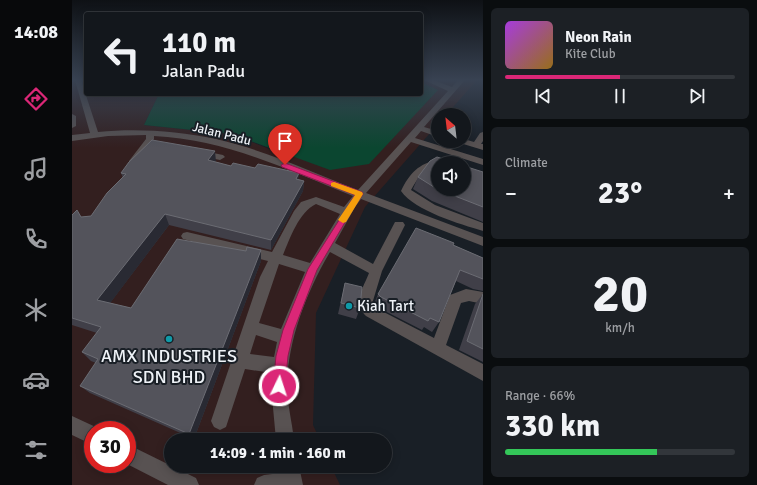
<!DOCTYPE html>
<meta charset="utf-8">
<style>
body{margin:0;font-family:Signika,sans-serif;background:#1c2025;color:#f1f3f6;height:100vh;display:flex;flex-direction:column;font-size:15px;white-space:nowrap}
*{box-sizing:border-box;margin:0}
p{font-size:13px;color:#9d9fa3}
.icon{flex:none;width:22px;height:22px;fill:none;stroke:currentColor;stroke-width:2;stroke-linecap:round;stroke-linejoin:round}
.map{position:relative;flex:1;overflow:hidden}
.panel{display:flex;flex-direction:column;gap:8px;padding:8px;background:#0a0d0f;width:274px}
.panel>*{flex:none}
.top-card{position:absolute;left:12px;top:12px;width:339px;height:84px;border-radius:4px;box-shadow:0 2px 10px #0003,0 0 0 1px #32363b;background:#13171c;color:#f1f3f6;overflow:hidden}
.needle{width:26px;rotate:332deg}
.controls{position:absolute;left:359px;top:108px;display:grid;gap:8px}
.controls a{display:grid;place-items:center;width:40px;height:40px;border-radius:50%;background:#13171c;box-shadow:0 2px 10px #0003,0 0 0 1px #32363b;font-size:20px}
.speed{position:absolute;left:12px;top:421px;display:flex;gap:8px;font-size:20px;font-weight:700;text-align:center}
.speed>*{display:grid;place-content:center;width:52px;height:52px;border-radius:50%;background:#13171c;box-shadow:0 2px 10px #0003,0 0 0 1px #32363b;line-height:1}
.speed .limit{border:6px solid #d22;background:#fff;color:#111}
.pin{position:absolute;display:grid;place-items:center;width:34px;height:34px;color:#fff;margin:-41px -17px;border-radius:50% 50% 50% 0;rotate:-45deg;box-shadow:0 0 4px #0007}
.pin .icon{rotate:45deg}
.me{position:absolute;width:44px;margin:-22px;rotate:4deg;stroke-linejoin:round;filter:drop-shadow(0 0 3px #0008)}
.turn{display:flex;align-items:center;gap:14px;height:84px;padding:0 12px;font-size:18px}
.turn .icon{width:52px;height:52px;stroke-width:2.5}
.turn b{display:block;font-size:28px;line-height:34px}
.big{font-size:30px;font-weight:800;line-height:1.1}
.panel .tile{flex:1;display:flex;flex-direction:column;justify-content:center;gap:6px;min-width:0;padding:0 14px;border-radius:6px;background:#1c2025}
.panel .dial{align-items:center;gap:0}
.dial b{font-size:52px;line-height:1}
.song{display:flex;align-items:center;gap:12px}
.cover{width:48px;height:48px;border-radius:6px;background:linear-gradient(135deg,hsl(280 70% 55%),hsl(40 70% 35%))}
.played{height:4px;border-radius:2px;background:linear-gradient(90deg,#db2777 50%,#32363b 50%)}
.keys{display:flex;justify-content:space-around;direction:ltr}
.heat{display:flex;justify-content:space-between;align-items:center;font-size:22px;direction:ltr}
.charge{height:6px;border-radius:3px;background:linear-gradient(90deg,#34c759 66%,#32363b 0)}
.trip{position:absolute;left:92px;top:433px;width:228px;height:40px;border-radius:20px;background:#13171c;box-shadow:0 2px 10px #0003,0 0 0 1px #32363b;font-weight:800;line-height:40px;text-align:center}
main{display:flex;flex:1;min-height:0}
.tabs{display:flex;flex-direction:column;width:72px;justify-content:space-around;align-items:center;background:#08090b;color:#9d9fa3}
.tabs .icon{width:28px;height:28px}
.tabs .active{color:#db2777}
.tabs b{font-size:18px;color:#f1f3f6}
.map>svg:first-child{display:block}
.industrial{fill:#331f1f;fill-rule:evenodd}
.green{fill:#0b4630}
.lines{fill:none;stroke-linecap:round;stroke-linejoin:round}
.minor{fill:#585252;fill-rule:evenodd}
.wall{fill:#403f48}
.shaded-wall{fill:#292a33}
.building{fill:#53535b;stroke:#6b6c73}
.route{fill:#db2777;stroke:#8e194d}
.slow{fill:#f59e0b}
.culture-dot{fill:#0f9aa8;stroke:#191f26;stroke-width:1.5}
.labels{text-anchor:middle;stroke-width:4;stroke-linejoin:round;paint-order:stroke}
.far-street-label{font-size:13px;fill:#eef2f7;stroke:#191f26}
.poi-label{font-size:15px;fill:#eef2f7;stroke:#191f26;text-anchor:start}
.near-poi-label{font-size:18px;fill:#eef2f7;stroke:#191f26}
</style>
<main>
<nav class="tabs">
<b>14:08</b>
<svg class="icon active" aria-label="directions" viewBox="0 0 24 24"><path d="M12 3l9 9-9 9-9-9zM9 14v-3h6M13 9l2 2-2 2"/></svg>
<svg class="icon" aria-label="music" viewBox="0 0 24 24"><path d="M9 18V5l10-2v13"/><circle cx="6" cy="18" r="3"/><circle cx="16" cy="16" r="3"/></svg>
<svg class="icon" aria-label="phone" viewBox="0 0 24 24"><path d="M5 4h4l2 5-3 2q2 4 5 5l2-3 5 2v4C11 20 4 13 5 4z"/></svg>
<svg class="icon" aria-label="climate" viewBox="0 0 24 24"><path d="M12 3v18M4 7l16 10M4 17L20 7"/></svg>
<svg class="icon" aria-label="car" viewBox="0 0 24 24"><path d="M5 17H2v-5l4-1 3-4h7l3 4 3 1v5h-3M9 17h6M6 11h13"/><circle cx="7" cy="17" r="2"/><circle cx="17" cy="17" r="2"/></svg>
<svg class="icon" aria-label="filters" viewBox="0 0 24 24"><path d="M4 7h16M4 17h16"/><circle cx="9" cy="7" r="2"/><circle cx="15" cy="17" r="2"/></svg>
</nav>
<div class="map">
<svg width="411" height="485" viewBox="0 0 411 485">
<rect width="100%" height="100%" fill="#191f26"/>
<path class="industrial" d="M0,80H14V94H87L72,125L159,134L205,152L366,90L349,82V80H405L374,115H366V124L293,207L244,313L241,425L248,440H99V466H259L268,485H0ZM21,430H55V464H21Z"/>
<path class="green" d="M349,82L366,90L297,164L258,170L159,134L72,125L87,94H349Z"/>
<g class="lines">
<path class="minor" d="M3,80H9L26,132C65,128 105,131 144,139C193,150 239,172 286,190L376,91L352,80H361L380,87L386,80H393L352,127L366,131V137L349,131L343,138L411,159V165L339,142L294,193L411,237V246L289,199L283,207L263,243L301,264L323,222H331L333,225L310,271L300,304L304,308L362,338L378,295L394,289L411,292V304L397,301L389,303L374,345L411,364V381L294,316C280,302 291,289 297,273L258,252C235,291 216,339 215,385C215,403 220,422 222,440H204L199,386L200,373L173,369L154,427L148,430L142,427L139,421L188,277L196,261L111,239L109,236L111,233L115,232L200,252L222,211L229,202L244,197L272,207L281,196C216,170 153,139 82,136V139L65,163L62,164L57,161L74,139V135L36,136L0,141V135L18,133ZM244,204L268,214L238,263L211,255C218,238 227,212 244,204ZM207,264L233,272L209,329L187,323ZM184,335L205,342L202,357L178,354Z
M0,114L4,116V126L0,128Z
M411,132V141L409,144H411V150L388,143L387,141H392V139L402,142L408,133Z
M127,150L151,155L153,157L148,160L124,155L122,153L124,151Z
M366,160L371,163H366V166C352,168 345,179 339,190L363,205L411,223V231C388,224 343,211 329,191C337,174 347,163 366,160Z
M0,416L28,429L21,430V445L0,435Z
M55,444L124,478L127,485H96L55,464Z
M207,466H227L231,485H182L185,478L192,475L209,473Z"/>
</g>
<path class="wall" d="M144,162L159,166L227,173L226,179L232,181L231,191L199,250L97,225L38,303L59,308L189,261L122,439L18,393L8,386L24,363L19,361L10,352L25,333L0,325V215L9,217L19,216L51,178L49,173Z
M411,172V222L360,201L341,189L346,177Z
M381,245L411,258V291L401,289L384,281L367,322L360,332L352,327L350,330L305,307L302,304L306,294Z
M273,283L288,308L284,319L266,314Z
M411,294V362L387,350L403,304Z"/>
<path class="shaded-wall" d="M143,151L144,162L136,160Z
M227,173L226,184L224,179Z
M232,181L231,191L199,250V240Z
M93,214L97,225L33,310L25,300Z
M189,250V261L122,439L117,434Z"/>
<path class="building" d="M80,140L143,151L136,160L159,166L161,163L183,168L186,164L227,173L224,179L232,181L199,240L93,214L25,300L59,308L105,239L174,251L175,247L189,250L117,434L8,386L26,359L10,352L29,327L0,318V215L5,210L9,217L19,216L35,193L54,174L49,173L57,162Z
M365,157L384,163H366V189H392V166L411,172V207L365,189L346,177L358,161Z
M344,228L382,243L381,245L411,258V279L388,270L367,322L358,318L356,321L309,297L306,294Z
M273,283L290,287L288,308L269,303Z
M411,294V349L395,341Z"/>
<linearGradient id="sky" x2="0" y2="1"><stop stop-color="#0e1115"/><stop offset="0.54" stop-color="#384252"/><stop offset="1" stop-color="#384252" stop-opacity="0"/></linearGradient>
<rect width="411" height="148" fill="url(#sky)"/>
<path class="route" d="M213,163L290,192L291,194L282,207L245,270L222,330L216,356L213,386L211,391L207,393L202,391L201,386L204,356L211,330L236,269L283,195L210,167L209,165Z"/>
<path class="slow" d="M262,182L290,192L291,194L274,222L271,223L266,220L283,195L259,186V183Z"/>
<g class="culture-dot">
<circle cx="277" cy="306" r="4"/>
<circle cx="97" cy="339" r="4"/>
</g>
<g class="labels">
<g class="far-street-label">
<text transform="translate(150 133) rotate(14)" y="5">Jalan Padu</text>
</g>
<g class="poi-label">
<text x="285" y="311">Kiah Tart</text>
</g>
<g class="near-poi-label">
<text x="97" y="362">AMX INDUSTRIES<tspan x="97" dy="21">SDN BHD</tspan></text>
</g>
</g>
</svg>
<div class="controls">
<a><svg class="needle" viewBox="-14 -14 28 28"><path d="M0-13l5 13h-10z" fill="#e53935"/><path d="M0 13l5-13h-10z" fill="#9d9fa3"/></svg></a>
<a><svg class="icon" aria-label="sound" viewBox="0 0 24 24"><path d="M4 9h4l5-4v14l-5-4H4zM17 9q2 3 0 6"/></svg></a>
</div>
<div class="speed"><div class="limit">30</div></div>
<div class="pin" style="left:213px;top:165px;background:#d93025"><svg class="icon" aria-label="arrive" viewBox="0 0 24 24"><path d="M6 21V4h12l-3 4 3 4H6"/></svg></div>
<svg class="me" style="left:207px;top:386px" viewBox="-20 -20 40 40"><circle r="17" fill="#db2777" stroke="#fff" stroke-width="3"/><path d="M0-11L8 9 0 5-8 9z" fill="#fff"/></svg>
<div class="trip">14:09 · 1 min · 160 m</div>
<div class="top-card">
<div class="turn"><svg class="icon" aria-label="left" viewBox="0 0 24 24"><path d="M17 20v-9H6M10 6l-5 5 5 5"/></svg><div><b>110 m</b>Jalan Padu</div></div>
</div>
</div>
<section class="panel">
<div class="tile">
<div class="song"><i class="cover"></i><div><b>Neon Rain</b><p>Kite Club</p></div></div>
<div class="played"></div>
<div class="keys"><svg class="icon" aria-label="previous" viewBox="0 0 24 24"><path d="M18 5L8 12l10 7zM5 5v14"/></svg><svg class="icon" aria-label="pause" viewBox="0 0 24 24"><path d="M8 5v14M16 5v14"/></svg><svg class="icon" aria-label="next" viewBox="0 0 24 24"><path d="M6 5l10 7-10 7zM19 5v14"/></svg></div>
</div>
<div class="tile"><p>Climate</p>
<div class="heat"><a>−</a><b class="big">23°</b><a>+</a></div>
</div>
<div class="tile dial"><b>20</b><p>km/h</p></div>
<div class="tile"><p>Range · 66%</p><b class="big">330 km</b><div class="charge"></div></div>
</section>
</main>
